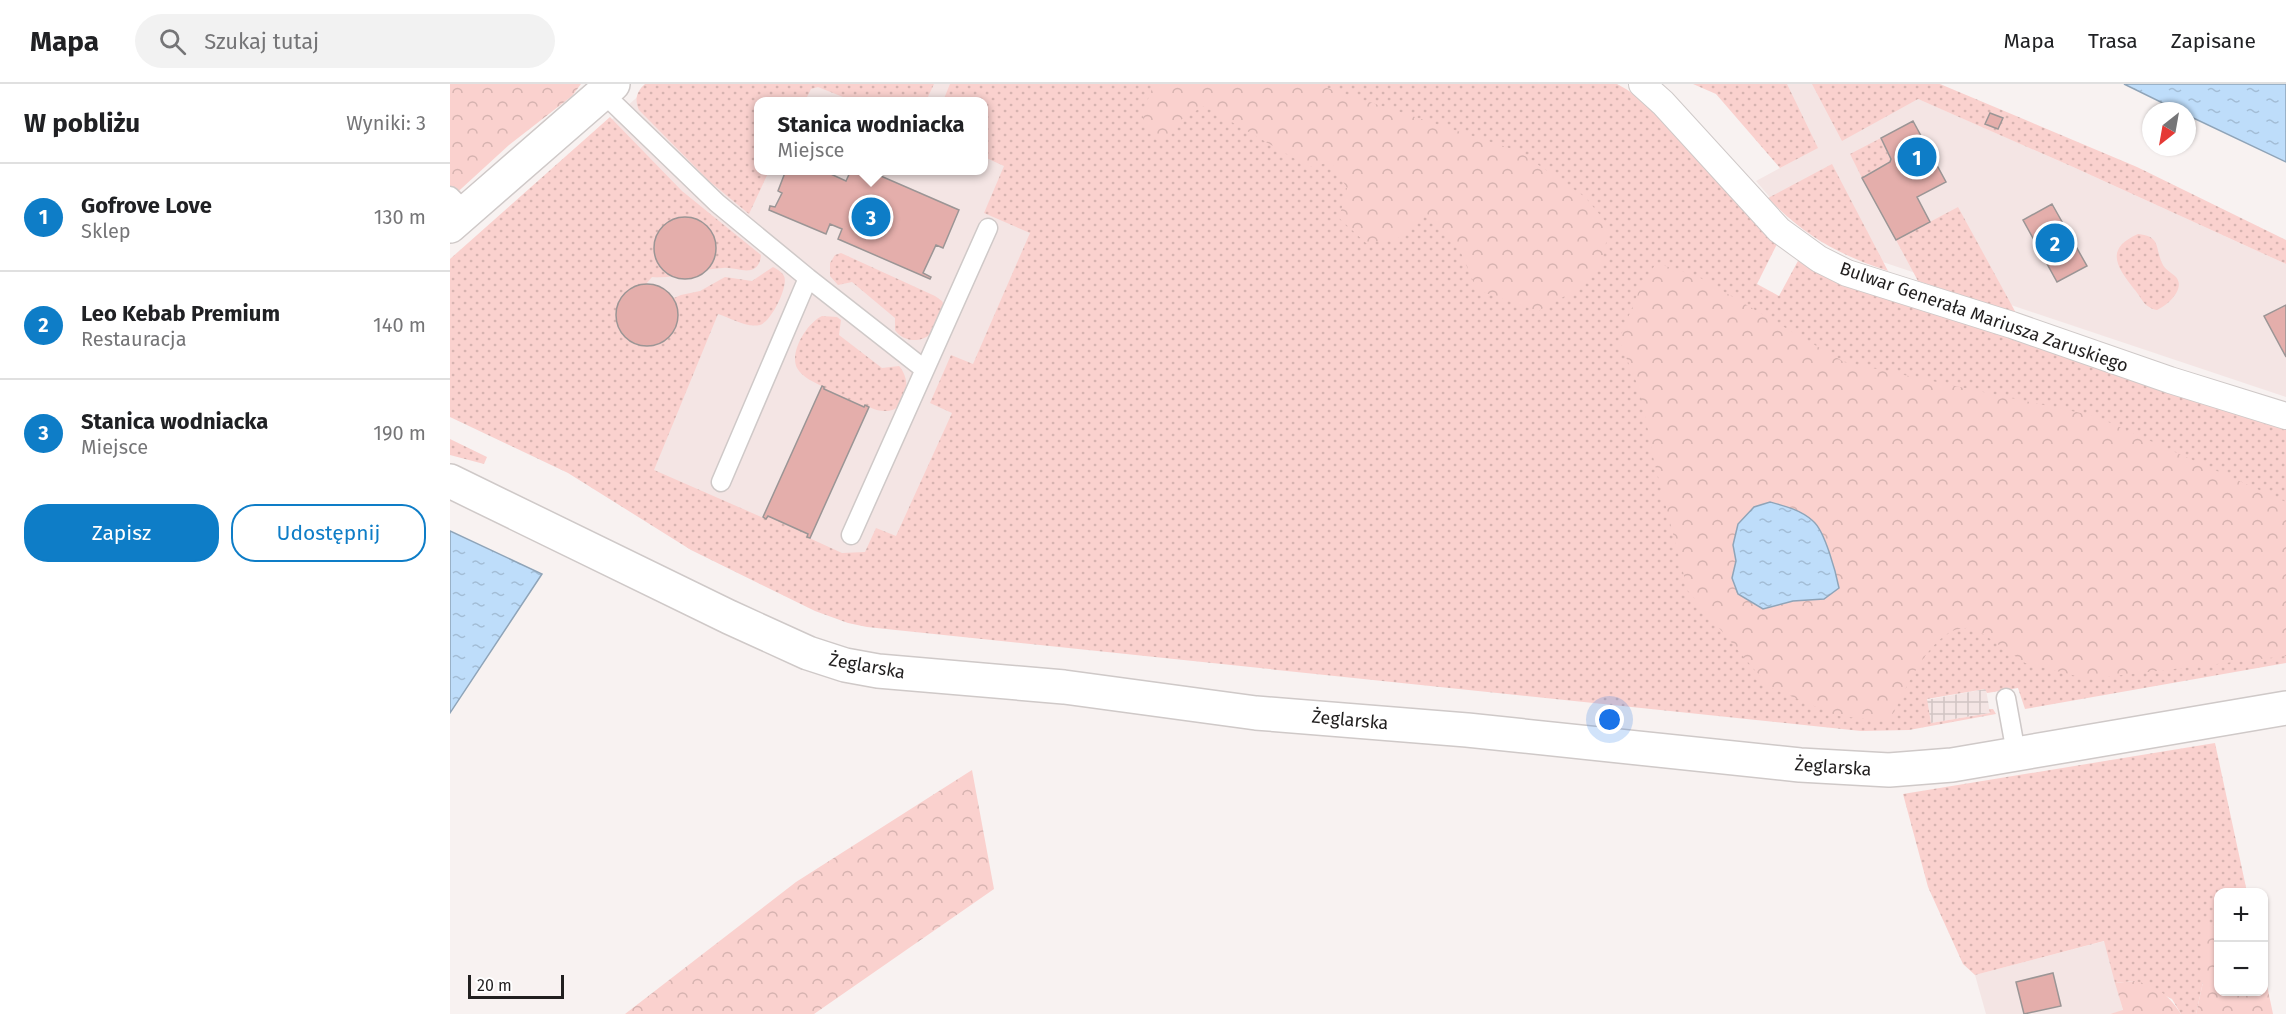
<!DOCTYPE html>
<html lang="pl">
<meta charset="utf-8">
<style>
:root{--surface:#fff;--page:#f2f2f2;--text:#202124;--muted:#757577;--line:#e0e0e0;--accent:#0e7dc7}
body{margin:0;font-family:"Fira Sans",sans-serif;background:var(--page);color:var(--text)}
.controls{position:absolute;right:18px;bottom:18px;display:grid;overflow:hidden;border-radius:12px;box-shadow:0 2px 4px #0004}
.controls button{width:54px;height:54px;display:grid;place-items:center;padding:0;border:0;border-bottom:2px solid var(--line);background:var(--surface);color:var(--text);font:30px sans-serif}
.compass{position:absolute;left:1692px;top:18px;width:54px;height:54px;border-radius:50%;background:var(--surface);box-shadow:0 2px 4px #0004;rotate:211deg}
.scale{position:absolute;left:18px;bottom:15px;width:96px;box-sizing:border-box;padding-left:6px;border:3px solid #211f1f;border-top:0;font-size:16px;line-height:21px;white-space:nowrap;color:#211f1f;-webkit-text-stroke:4px #fff;paint-order:stroke}
.you{position:absolute;left:1160px;top:636px;width:21px;height:21px;margin:-15px;border:4px solid #fff;border-radius:50%;background:#1a73e8;box-shadow:0 0 0 9px #1a73e833}
.badge{display:grid;place-items:center;width:39px;height:39px;border-radius:50%;background:var(--accent);color:#fff;font-size:20px;font-weight:700}
.pin{position:absolute;translate:-50% -50%;border:3px solid #fff;box-shadow:0 2px 6px #0006}
.popup{position:absolute;left:304px;top:13px;width:234px;height:78px;box-sizing:border-box;display:grid;place-content:center;border-radius:12px;background:var(--surface);filter:drop-shadow(0 2px 4px #0005);font-size:20px;white-space:nowrap;color:var(--muted)}
.popup b{font-size:22px;color:var(--text)}
.popup::after{content:'';position:absolute;left:50%;top:100%;margin-left:-12px;border:12px solid transparent;border-top-color:var(--surface)}
.list{margin:0;padding:0;list-style:none}
h2{display:flex;justify-content:space-between;align-items:center;height:78px;margin:0;padding:0 24px;font-size:26px}
h2 small{font-size:20px;font-weight:400;color:var(--muted)}
.list li{display:grid;grid-template-columns:39px 1fr auto;gap:18px;align-items:center;box-sizing:border-box;height:108px;padding:0 24px;border-top:2px solid var(--line)}
.list b{display:block;font-size:22px;white-space:nowrap}
.list p{margin:0;font-size:20px;white-space:nowrap;color:var(--muted)}
.list em{font-size:20px;font-style:normal;color:var(--muted)}
.actions{display:flex;gap:12px;padding:18px 24px}
.actions a{flex:1;padding:14px 0;border:2px solid var(--accent);border-radius:24px;text-align:center;font-size:21px;color:var(--accent)}
.actions .main{background:var(--accent);color:#fff}
.icon{flex:none;width:33px;height:33px;fill:none;stroke:currentColor;stroke-width:2;stroke-linecap:round;stroke-linejoin:round}
.map{position:relative;flex:none;width:1836px;height:930px;overflow:hidden}
header{display:flex;align-items:center;gap:36px;box-sizing:border-box;height:84px;padding:0 30px;background:var(--surface);border-bottom:2px solid var(--line)}
header strong{font-size:28px}
nav{display:flex;gap:33px;margin-inline-start:auto;font-size:21px}
.search{width:420px;height:54px;background:var(--page);display:flex;align-items:center;gap:15px;box-sizing:border-box;padding:0 21px;border-radius:33px;color:var(--muted);font-size:22px}
main{display:flex}
aside{flex:1;background:var(--surface)}
.map>svg:first-child{display:block}
.built{fill:#f4e5e4;fill-rule:evenodd}
.industrial{fill:url(#industrial-grid)}
.green{fill:url(#green-dots)}
.forest{fill:url(#forest-crowns)}
.water{fill:url(#water-ripples);stroke:#8fa4b8;stroke-width:1.5}
.building{fill:#e4aeab;stroke:#9b9595;stroke-width:1.5}
.lines{fill:none;stroke-linecap:round;stroke-linejoin:round}
.service-casing{stroke:#cfc9c8;stroke-width:21}
.pedestrian-casing{stroke:#cfc9c8;stroke-width:28}
.minor-casing{stroke:#cfc9c8;stroke-width:36}
.service{stroke:#fff;stroke-width:18}
.pedestrian{stroke:#fff;stroke-width:26}
.minor{stroke:#fff;stroke-width:33}
.labels{text-anchor:middle;stroke-width:4.5;stroke-linejoin:round;paint-order:stroke}
.street-label{font-size:18px;fill:#211f1f;stroke:#fff}
</style>
<header>
<strong>Mapa</strong>
<div class="search"><svg class="icon" aria-label="search" viewBox="0 0 24 24"><circle cx="10" cy="10" r="6"/><path d="M15 15l6 6"/></svg>Szukaj tutaj</div>
<nav><a>Mapa</a><a>Trasa</a><a>Zapisane</a></nav>
</header>
<main>
<aside>
<h2>W pobliżu<small>Wyniki: 3</small></h2>
<ul class="list">
<li><span class="badge">1</span><div><b>Gofrove Love</b><p>Sklep</p></div><em>130 m</em></li>
<li><span class="badge">2</span><div><b>Leo Kebab Premium</b><p>Restauracja</p></div><em>140 m</em></li>
<li><span class="badge">3</span><div><b>Stanica wodniacka</b><p>Miejsce</p></div><em>190 m</em></li>
</ul>
<div class="actions"><a class="main">Zapisz</a><a>Udostępnij</a></div>
</aside>
<div class="map">
<svg width="1836" height="930" viewBox="0 0 1836 930">
<defs>
<pattern id="industrial-grid" width="8" height="8" patternUnits="userSpaceOnUse" patternTransform="scale(1.5)"><rect width="8" height="8" fill="#f4e5e4"/><path d="M0 4h8M4 0v8" fill="none" stroke="#d1c4c3"/></pattern>
<pattern id="green-dots" width="8" height="8" patternUnits="userSpaceOnUse" patternTransform="scale(1.5)"><rect width="8" height="8" fill="#fad1ce"/><path d="M2 2h.1M6 6h.1" fill="none" stroke="#d6b3b0" stroke-width="1.8" stroke-linecap="round"/></pattern>
<pattern id="forest-crowns" width="20" height="18" patternUnits="userSpaceOnUse" patternTransform="scale(1.5)"><rect width="20" height="18" fill="#fad1ce"/><path d="M2 6a3 3 0 1 1 6 0M12 15a3 3 0 1 1 6 0" fill="none" stroke="#d6b3b0"/></pattern>
<pattern id="water-ripples" width="26" height="14" patternUnits="userSpaceOnUse" patternTransform="scale(1.5)"><rect width="26" height="14" fill="#beddfa"/><path d="M2 4q2-2 4 0t4 0M15 11q2-2 4 0t4 0" fill="none" stroke="#a3bdd6"/></pattern>
</defs>
<rect width="100%" height="100%" fill="#f8f2f1"/>
<!-- built -->
<path class="built" d="M202,0H670L449,489L416,504L0,324V179ZM308,18H534V86H308Z
M1335,0H1434L1623,83L1836,180V313L1370,157L1323,117L1306,97L1367,64Z
M1655,857L1673,927L1660,930H1536L1525,891Z"/>
<!-- industrial -->
<path class="industrial" d="M1536,605L1540,629L1481,639L1476,616Z"/>
<!-- green -->
<path class="green" d="M195,0H484L476,17H403L368,3L361,5L355,17L308,18V86L319,87L299,130L259,97L189,26C184,15 187,7 195,0Z
M500,0H1167C1193,13 1210,33 1230,54C1263,88 1293,126 1327,160L1307,200L1329,212L1349,175L1391,198L1836,345V579L1575,625L1568,604L1537,609L1535,605L1477,615L1481,639L1540,629L1539,625H1543L1546,630L1459,646L1411,647L417,543L398,539L365,527L241,466L118,389L0,333V175L160,33L232,107L311,171C311,177 308,184 301,186C293,188 282,183 273,184C249,185 226,195 202,193L196,200L224,214L231,211L250,207L275,193L302,197L323,183C327,185 332,188 334,192C339,202 321,238 310,241C296,244 281,234 268,230L204,386L316,435L318,432L358,450L357,453L392,469L415,468L426,444L446,452L502,329L480,319L501,271L523,280L580,149L534,129L554,82L534,73V18L493,17Z
M1243,0H1337L1368,64L1330,84L1266,10Z
M1362,0H1490L1687,83L1836,156V180L1623,83L1468,15L1392,57Z
M1431,54L1441,75L1440,78L1412,94L1400,70Z
M1382,80L1438,187C1389,171 1354,152 1318,114Z
M1508,123L1566,229L1468,197L1446,156Z
M1688,150C1711,152 1705,164 1712,179C1715,186 1721,188 1726,193C1736,205 1717,222 1707,226C1693,223 1693,215 1684,205C1667,183 1654,165 1688,150Z
M391,169L485,212L492,217L495,223C491,231 487,244 480,250C470,260 452,257 445,246V234L402,198L388,201L380,192V179L385,171Z
M372,232L387,233L391,236L389,251L432,284L449,282C462,296 459,328 434,327C428,327 421,324 415,321L414,323L374,305V303C365,299 352,293 347,284C339,268 357,239 372,232Z
M0,355L37,373L34,380L0,371Z
M1765,659L1797,808H1768V845L1753,837V898L1746,930H1731L1722,915L1684,897L1665,899L1654,857L1525,891L1513,880L1478,803L1453,710Z"/>
<!-- forest -->
<path class="forest" d="M0,0H131L122,12L59,61L0,115Z
M704,0H865L1068,67L1135,113L1160,143L1150,183L1124,207L1088,227L1027,206L1008,162L975,128L947,155L916,159L889,134L897,104L881,78L859,83L754,22L727,38L716,55L698,49L692,30Z
M1206,179L1247,192L1394,278L1645,332L1836,418V572L1638,595L1575,579L1523,543C1516,544 1506,545 1500,548C1470,567 1455,608 1439,637L1388,632L1319,603L1238,507L1204,377L1190,307L1169,256L1188,209Z
M522,686L544,805L364,930H175L346,798Z
M1753,836L1768,845V908H1814V887L1823,930H1746L1753,898Z
M1684,897C1706,901 1719,911 1731,930H1660L1673,926L1665,899Z"/>
<!-- water -->
<path class="water" d="M1674,0H1836V78L1737,31V27H1729Z
M1320,418C1335,422 1351,426 1363,437C1375,447 1386,489 1389,504L1374,515L1343,517L1313,525L1288,510L1282,494L1286,477L1283,461L1288,440L1304,423Z
M0,447L92,490L0,629Z"/>
<!-- building -->
<path class="building" d="M1540,29L1553,34L1548,45L1535,40Z
M1463,37L1496,98L1467,113L1480,138L1446,156L1412,94L1440,78L1441,75L1431,54Z
M336,86H372L396,97L401,86H417L509,126L493,164L486,161L473,189L481,193L480,195L388,155L392,145L380,140L376,150L319,126L320,122L325,123L332,109L328,107Z
M1602,120L1637,182L1607,198L1573,136Z
M204 164a31 31 0 1 1 62 0a31 31 0 1 1-62 0Z
M166 231a31 31 0 1 1 62 0a31 31 0 1 1-62 0Z
M1836,221V273L1814,232Z
M372,302L374,303V305L414,323L415,321L419,323L360,454L357,453L358,450L318,432L316,435L313,433Z
M1603,889L1611,922L1574,930L1566,898Z"/>
<g class="lines">
<defs>
<path id="service" d="M153,9L267,119L358,194L474,285
M0,112L16,128
M271,398L358,194
M401,451L538,144
M1556,614L1566,669"/>
<path id="pedestrian" d="M1192,0L1213,19L1329,146L1369,175L1397,189L1562,241L1720,296L1836,332"/>
<path id="minor" d="M0,142L163,0
M0,397L279,533L358,569L395,581L428,587L614,603L806,629L1017,646L1350,681L1439,686L1502,681L1836,624"/>
</defs>
<!-- service casing -->
<use href="#service" class="service-casing"/>
<!-- pedestrian casing -->
<use href="#pedestrian" class="pedestrian-casing"/>
<!-- minor casing -->
<use href="#minor" class="minor-casing"/>
<!-- service -->
<use href="#service" class="service"/>
<!-- pedestrian -->
<use href="#pedestrian" class="pedestrian"/>
<!-- minor -->
<use href="#minor" class="minor"/>
</g>
<g class="labels">
<!-- street labels -->
<g class="street-label">
<text transform="translate(1534 233) rotate(19)" y="6">Bulwar Generała Mariusza Zaruskiego</text>
<text transform="translate(417 582) rotate(10)" y="6">Żeglarska</text>
<text transform="translate(900 636) rotate(5)" y="6">Żeglarska</text>
<text transform="translate(1383 683) rotate(4)" y="6">Żeglarska</text>
</g>
</g>
</svg>
<div class="controls">
<button>+</button>
<button>−</button>
</div>
<svg class="compass" viewBox="-18 -18 36 36"><path d="M0-13l5 13h-10z" fill="#e53935"/><path d="M0 13l5-13h-10z" fill="#757577"/></svg>
<div class="scale">20 m</div>
<div class="you"></div>
<div class="pin badge" style="left:1467px;top:73px">1</div>
<div class="pin badge" style="left:1605px;top:159px">2</div>
<div class="pin badge" style="left:421px;top:133px">3</div>
<div class="popup"><b>Stanica wodniacka</b>Miejsce</div>
</div>
</main>
